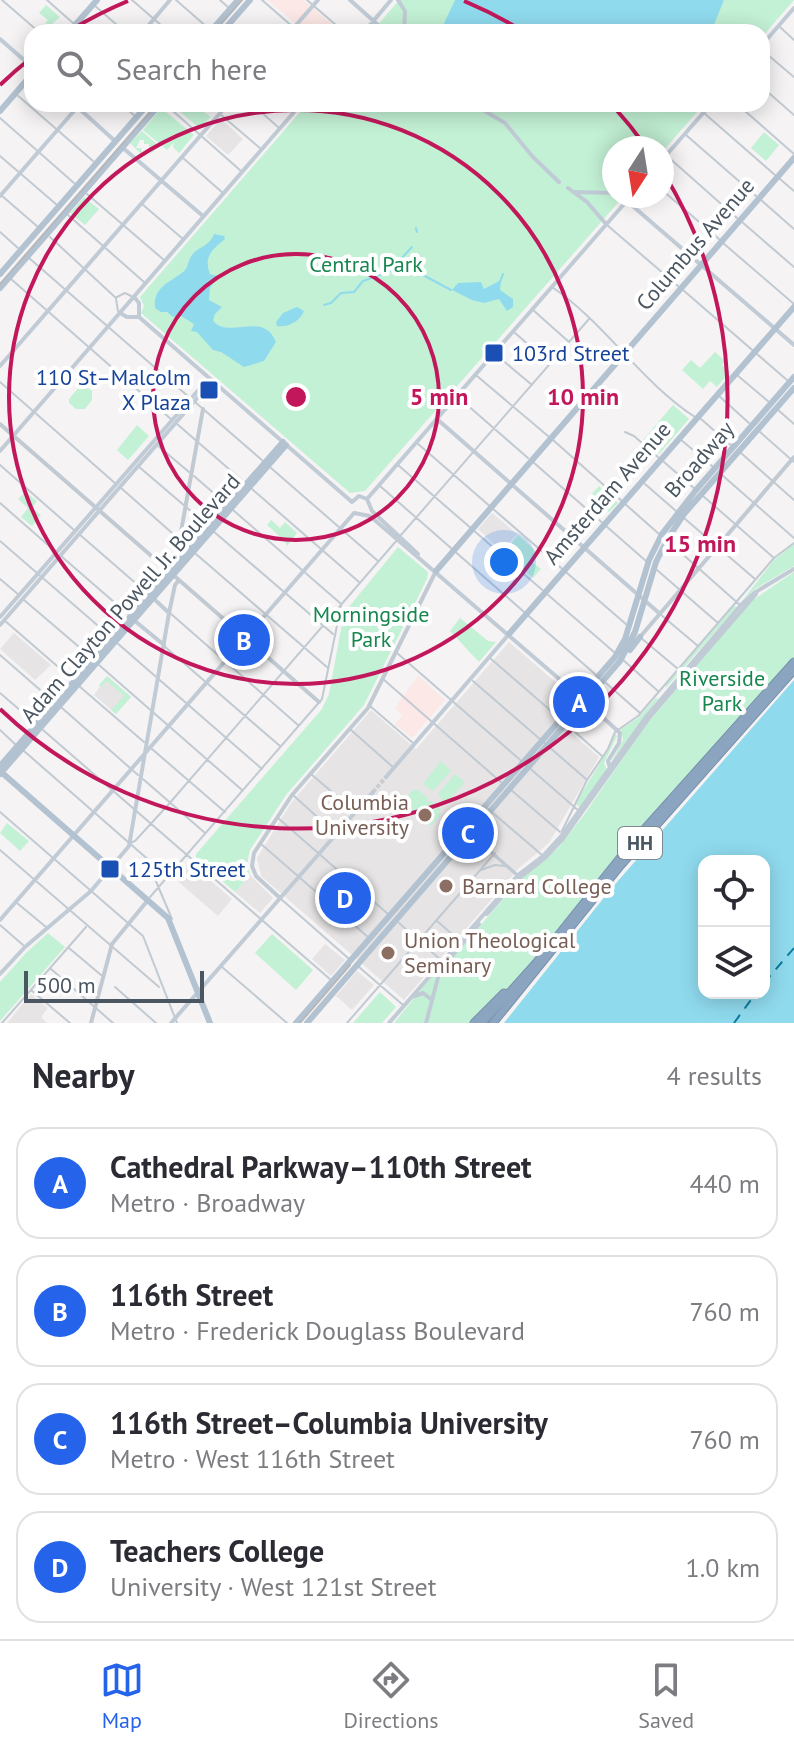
<!DOCTYPE html>
<meta charset="utf-8">
<style>
:root{--surface:#fff;--page:#f2f2f3;--text:#2b2b33;--muted:#7c7c81;--line:#e1e1e2;--accent:#2563eb}
body{margin:0;font-family:"PT Sans",sans-serif;background:var(--page);color:var(--text)}
.controls{position:absolute;right:24px;bottom:24px;display:grid;overflow:hidden;border-radius:16px;box-shadow:0 4px 20px #0003}
.controls button{width:72px;height:72px;display:grid;place-items:center;padding:0;border:0;border-bottom:2px solid var(--line);background:var(--surface);color:var(--text);font:40px sans-serif}
.compass{position:absolute;left:602px;top:136px;width:72px;height:72px;border-radius:50%;background:var(--surface);box-shadow:0 4px 20px #0003;rotate:192deg}
.scale{position:absolute;left:24px;bottom:20px;width:180px;box-sizing:border-box;padding-left:8px;border:4px solid #4a5661;border-top:0;font-size:22px;line-height:28px;white-space:nowrap;color:#4a5661;-webkit-text-stroke:6px #fff;paint-order:stroke}
.you{position:absolute;left:504px;top:562px;width:28px;height:28px;margin:-20px;border:6px solid #fff;border-radius:50%;background:#1a73e8;box-shadow:0 0 0 12px #1a73e833}
.badge{display:grid;place-items:center;width:52px;height:52px;border-radius:50%;background:var(--accent);color:#fff;font-size:26px;font-weight:700}
.pin{position:absolute;translate:-50% -50%;border:4px solid #fff;box-shadow:0 2px 8px #0006}
.list{margin:0;padding:0;list-style:none}
h2{display:flex;justify-content:space-between;align-items:center;height:104px;margin:0;padding:0 32px;font-size:34px}
h2 small{font-size:26px;font-weight:400;color:var(--muted)}
.list li{display:grid;grid-template-columns:52px 1fr auto;gap:24px;align-items:center;box-sizing:border-box;height:112px;margin:0 16px 16px;padding:0 16px;border:2px solid var(--line);border-radius:24px}
.list b{display:block;font-size:30px;white-space:nowrap}
.list p{margin:0;font-size:26px;white-space:nowrap;color:var(--muted)}
.list em{font-size:26px;font-style:normal;color:var(--muted)}
.icon{flex:none;width:44px;height:44px;fill:none;stroke:currentColor;stroke-width:2;stroke-linecap:round;stroke-linejoin:round}
.map{position:relative;flex:none;width:794px;height:1023px;overflow:hidden}
.search{position:absolute;background:var(--surface);box-shadow:0 4px 20px #0003;left:24px;right:24px;top:24px;height:88px;display:flex;align-items:center;gap:20px;box-sizing:border-box;padding:0 28px;border-radius:24px;color:var(--muted);font-size:30px}
.sheet{height:616px;background:var(--surface)}
nav{display:flex;justify-content:space-around;align-items:center;box-sizing:border-box;height:112px;border-top:2px solid var(--line);background:var(--surface);font-size:22px;color:var(--muted)}
nav a{display:grid;justify-items:center;gap:4px}
nav .on{color:var(--accent)}
.map>svg:first-child{display:block}
.education{fill:#e6e4e5}
.medical{fill:#fce8e6}
.green{fill:#c3f1d5}
.water{fill:#90daee;fill-rule:evenodd}
.lines{fill:none;stroke-linecap:round;stroke-linejoin:round}
.stream{stroke:#90daee;stroke-width:2}
.ferry{stroke:#0c7c9b;stroke-width:2;stroke-dasharray:10 8;stroke-linecap:butt}
.secondary-tunnel{stroke:#caccce;stroke-width:4;stroke-dasharray:4 2;stroke-linecap:butt}
.motorway-casing{stroke:#7690ad;stroke-width:9}
.minor{stroke:#c1cad2;stroke-width:2}
.tertiary{stroke:#c1cad2;stroke-width:4}
.secondary{stroke:#c1cbd6;stroke-width:4}
.primary{stroke:#b3c2d1;stroke-width:6}
.motorway{stroke:#8ba5c1;stroke-width:7}
.rail{stroke:#b5b8bd;stroke-width:2}
.ring{fill:none;stroke:#c2185b;stroke-width:4}
.transit-dot{fill:#1a4fb4;stroke:#fff;stroke-width:3}
.education-dot{fill:#8d6e63;stroke:#fff;stroke-width:3}
.labels{text-anchor:middle;stroke-width:8;stroke-linejoin:round;paint-order:stroke}
.shield{fill:#fff;stroke:#808990;stroke-width:2}
.shield-label{font-size:20px;font-weight:bold;fill:#4a5661}
.street-label{font-size:22px;fill:#4a5661;stroke:#fff}
.park-label{font-size:22px;fill:#17864f;stroke:#fff}
.transit-label{font-size:22px;fill:#164399;stroke:#fff;text-anchor:start}
.education-label{font-size:22px;fill:#785e54;stroke:#fff;text-anchor:start}
.centre{fill:#c2185b;stroke:#fff;stroke-width:4}
.ring-label{font-size:24px;text-anchor:middle;font-weight:bold;fill:#c2185b;stroke:#fff;stroke-width:8;stroke-linejoin:round;paint-order:stroke}
</style>
<div class="map">
<svg width="794" height="1023" viewBox="0 0 794 1023">
<rect width="100%" height="100%" fill="#f5f3f3"/>
<!-- education -->
<path class="education" d="M221,119L243,139L228,155L206,136Z
M492,513L517,534L502,551L478,529Z
M14,633L51,665L35,680L0,649Z
M509,642L574,698L556,720L599,757L549,843L519,868L404,1000L261,876L257,858L291,803L371,710L416,749Z
M107,676L131,697L116,714L94,695Z
M189,862L232,899L218,916L174,878Z
M250,875L273,898L260,913L235,892Z
M325,944L345,960L331,976L312,959Z
M357,971L374,985L352,1010L336,996Z
M31,994L48,1008L41,1017L47,1023H7Z"/>
<!-- medical -->
<path class="medical" d="M268,0H304L341,32H297L300,27Z
M418,676L445,700L412,738L395,724L403,715L395,708Z"/>
<!-- green -->
<path class="green" d="M399,0H794L762,37V32H372Z
M46,5L60,17L43,32L40,29L48,20L39,13Z
M171,104H179L180,108L183,105L185,110L193,104L211,117L199,128Z
M307,104H704L662,152V148H614V196H624L365,491L350,493L141,313L144,306L140,297Z
M161,108L194,135L179,153L173,147L174,142L167,150L143,130Z
M142,131L159,146L152,153L149,151V144H144V140H140L136,148H141L142,153L146,151L143,156L130,143Z
M764,132L779,145L766,161L751,148Z
M84,197L99,209L85,225L70,213Z
M715,352L725,361L722,365L730,372L717,387L710,381L703,389L682,370L691,360L700,368Z
M80,386H85L92,391V400L85,409H76L69,403V399Z
M673,405L689,419L659,454L643,440Z
M137,425L149,436L128,460L117,450Z
M599,486L618,503L609,512L605,509L600,516L596,512L602,505L591,495Z
M25,492L37,501L32,508L41,515L32,526L21,517L28,508L18,499Z
M271,520L280,528L285,522L297,533L287,546L285,541L267,525Z
M518,535L537,552L530,560L541,569L533,578L504,552Z
M794,544V566L755,589L742,601L774,560Z
M398,547L428,572L427,579L364,705L286,795L250,850L247,864L250,875L235,892L196,858V854L322,709L329,694L344,613Z
M794,572V662L546,952L474,1023H394L441,965L448,962L520,880L558,848L584,815L645,726L753,600Z
M734,606L737,607L666,688V685Z
M460,618L488,641L496,642L479,662L450,631Z
M107,676L131,697L116,714L111,710L124,696L107,681L101,687L99,685Z
M656,698L658,699L611,762L623,740L621,729L638,718Z
M615,733L617,736L604,763L607,770L580,808L576,804C588,780 605,759 615,733Z
M441,761L451,771L433,791L423,784Z
M455,774L465,782L445,804L438,794Z
M413,790H418L428,798L427,802L431,801L441,809L438,812L441,814L431,826L403,802Z
M7,823L29,841L20,851L0,833Z
M48,933L65,947L0,1021V982L26,953Z
M272,934L313,970L296,990L255,953Z
M380,992L396,1007L382,1023H353Z"/>
<!-- water -->
<path class="water" d="M455,0H724L711,32H440Z
M214,234L224,236L225,239C213,249 203,256 210,274L217,276L210,288L209,300L222,307L215,314L213,321C230,340 263,310 276,342L264,361L244,367L221,352L213,350L197,332L191,331L194,324L181,316L173,317L167,312H161L155,308C153,288 167,284 183,272C189,268 187,261 192,255C199,246 209,247 214,234Z
M501,280L500,290L513,299V307L507,311L499,299L484,303L472,300L452,290L458,283L481,282L484,289Z
M297,307L304,311C300,321 288,328 277,326L276,322L283,313Z
M794,680V1023H504L610,890ZM704,861H764V993H704Z"/>
<g class="lines">
<!-- stream -->
<path class="stream" d="M416,228L417,232
M397,266V263L412,247
M500,282L503,274
M324,305L331,303L341,293L354,292L363,281L397,269L409,275H423L451,290"/>
<!-- ferry -->
<path class="ferry" d="M764,983L794,948
M734,1023L756,993"/>
<!-- secondary-tunnel -->
<path class="secondary-tunnel" d="M373,792L386,777"/>
<defs>
<path id="motorway" d="M474,1023L504,993
M482,1023L536,963L632,843L794,662
M493,1023L621,865L794,670"/>
</defs>
<!-- motorway casing -->
<use href="#motorway" class="motorway-casing"/>
<!-- minor -->
<path class="minor" d="M2,0L39,32
M47,0L73,23
M132,0L169,32
M176,0L208,28
M220,0L229,8
M262,0L293,27
M307,0L344,32
M94,5L125,32
M780,27L794,40
M762,50L794,77
M762,87L794,115
M16,94L93,161
M121,104L135,116
M165,104L241,171
M252,104L278,127
M737,104L794,154
M704,113L775,175
M220,114L261,149
M0,118L74,183
M686,135L756,196
M0,156L57,205
M667,156L737,218
M183,158L223,193
M780,179L794,191
M662,190L719,239
M87,194L164,260
M1,195L38,227
M761,200L794,229
M142,204L183,239
M68,215L144,282
M742,222L794,267
M607,225L678,286
M0,232L18,248
M50,237L116,298
M723,243L794,304
M29,258L190,398
M11,279L172,420
M552,287C605,323 641,382 695,417
M683,290L787,380
M117,297L125,293L133,297
M116,299L118,311
M533,310L569,342
M515,333L550,363
M495,354L532,385
M737,375L769,402
M477,376L548,436
M0,382L116,484
M718,395L749,423
M458,397L528,458
M195,402L263,461
M777,409L794,424
M701,419L733,447
M177,424L244,482
M625,432L634,436L659,458
M760,432L794,462
M680,439L712,466
M553,440L659,534
M417,443L627,625
M157,445L189,472
M741,453L794,500
M533,462L646,561
M664,462L695,489
M0,465L74,530
M398,465L614,652
M138,466L206,524
M271,468L378,561
M722,475L794,538
M194,476L225,503
M645,484L676,511
M380,486L595,674
M121,488L188,547
M252,489L359,582
M703,496L774,558
M0,503L56,552
M233,510L340,603
M684,518L755,579
M213,531L333,634
M79,534L147,593
M401,535L589,319
M0,541L111,637
M670,543L740,605
M196,554L328,668
M61,556L129,615
M657,570L718,623
M0,579L19,595
M24,600L92,658
M170,613L298,725
M660,614L698,646
M4,620L72,679
M641,638L678,669
M116,642L262,769
M164,646L280,746
M397,653L579,811
M0,655L54,702
M490,658L558,717
M622,659L659,692
M99,665L242,790
M383,679L502,783
M473,681L586,779
M606,683L640,713
M79,686L144,742
M0,693L35,723
M370,706L413,743
M62,708L138,775
M566,724L602,756
M0,730L16,745
M43,730L331,980
M351,730L394,768
M152,749L225,812
M24,751L167,876
M311,774L354,811
M143,779L205,833
M510,789L560,832
M293,795L336,834
M486,807L542,855
M0,812L143,936L177,1023
M278,818L388,914
M562,831L587,780L608,749L615,732L638,716L774,558L794,543
M472,834L517,874
M472,836L515,874
M130,843L135,841L168,805L397,540
M261,844L368,937
M0,850L159,987
M146,858L172,919
M481,870L495,865L505,866
M150,897L322,699L341,606
M281,899L348,958
M17,903L46,927
M437,921L460,941
M399,923L442,961
M0,925L23,945
M69,948L101,975
M222,967L287,1023
M359,967L403,1005
M51,969L113,1023
M115,987L156,1023
M31,990L70,1023
M2,1023L86,927
M347,1023L495,853"/>
<!-- tertiary -->
<path class="tertiary" d="M0,424L319,702
M179,560L177,554L203,409
M169,613L175,585L179,580
M640,637L794,457
M280,898L256,876L252,866L254,853L292,795L368,708L436,571
M91,1023L112,944L148,900"/>
<!-- secondary -->
<path class="secondary" d="M350,0L386,32
M398,0L405,11L404,32
M143,32L170,0
M290,32L318,0
M364,32L391,0
M0,39L32,67
M762,45L794,8
M74,104L115,141
M473,104L505,123L532,156L559,182
M123,148L203,216
M662,160L711,104
M568,188L587,202L606,224
M575,192L614,193
M0,196L80,104
M621,196L794,345
M135,298L139,303V317
M120,313L127,317H139
M139,317L352,502
M0,366L228,104
M437,419L659,613
M0,451L301,104
M367,499L631,196
M367,499L372,511L418,554
M352,502L359,496L367,499
M354,513L370,516L579,696
M0,617L209,378
M135,621L164,645
M0,625L212,381
M586,702L620,733L619,743L608,761L610,768
M386,777L509,634
M487,914L517,880L545,858L562,840L649,718L756,594
M0,920L354,513
M0,974L25,947L91,891L129,846L169,613L153,598
M412,997L423,993L432,1000
M171,1023L373,792
M389,1023L518,875L543,856L562,835L646,717L741,605L754,593L794,569
M426,1023L440,970L479,924"/>
<!-- primary -->
<path class="primary" d="M69,32L97,0
M210,32L238,0
M222,32L250,0
M0,111L32,74
M0,274L148,104
M0,288L160,104
M436,571L794,158
M509,634L794,307
M630,650L640,637
M0,766L283,442
M0,771L168,918L210,1023
M0,774L286,445
M296,1023L615,657L625,639L649,560L662,534L696,490L794,377
M307,1023L620,661L635,632L656,562L668,538L684,514L794,388"/>
<!-- motorway -->
<use href="#motorway" class="motorway"/>
<!-- rail -->
<path class="rail" d="M214,32L242,0
M0,284L157,104
M300,1023L350,965"/>
</g>
<!-- distance rings -->
<g class="ring">
<circle cx="296" cy="397" r="143"/>
<circle cx="296" cy="397" r="287"/>
<path d="M0 85A430 430 0 0 1 31 58M71 30A430 430 0 0 1 128 1M464 1A430 430 0 0 1 521 30M613 106A430 430 0 0 1 646 147M663 172A430 430 0 0 1 0 709"/>
</g>
<!-- markers -->
<g class="transit-dot">
<rect x="484" y="343" width="20" height="20" rx="4"/>
<rect x="199" y="380" width="20" height="20" rx="4"/>
<rect x="100" y="859" width="20" height="20" rx="4"/>
</g>
<g class="education-dot">
<circle cx="425" cy="815" r="8"/>
<circle cx="446" cy="886" r="8"/>
<circle cx="388" cy="953" r="8"/>
</g>
<g class="labels">
<!-- shield labels -->
<rect class="shield" x="618" y="827" width="44" height="32" rx="6"/>
<g class="shield-label">
<text x="640" y="850">HH</text>
</g>
<!-- street labels -->
<g class="street-label">
<text transform="translate(695 244) rotate(-49)" y="8">Columbus Avenue</text>
<text transform="translate(699 459) rotate(-49)" y="8">Broadway</text>
<text transform="translate(607 493) rotate(-49)" y="8">Amsterdam Avenue</text>
<text transform="translate(130 598) rotate(-49)" y="8">Adam Clayton Powell Jr. Boulevard</text>
</g>
<!-- park labels -->
<g class="park-label">
<text x="366" y="272">Central Park</text>
<text x="371" y="622">Morningside<tspan x="371" dy="25">Park</tspan></text>
<text x="722" y="686">Riverside<tspan x="722" dy="25">Park</tspan></text>
</g>
<!-- transit labels -->
<g class="transit-label">
<text x="512" y="361">103rd Street</text>
<text x="191" y="385" text-anchor="end">110 St–Malcolm<tspan x="191" dy="25">X Plaza</tspan></text>
<text x="128" y="877">125th Street</text>
</g>
<!-- education labels -->
<g class="education-label">
<text x="409" y="810" text-anchor="end">Columbia<tspan x="409" dy="25">University</tspan></text>
<text x="462" y="894">Barnard College</text>
<text x="404" y="948">Union Theological<tspan x="404" dy="25">Seminary</tspan></text>
</g>
</g>
<circle cx="296" cy="397" r="12" class="centre"/>
<g class="ring-label">
<text x="439" y="405">5 min</text>
<text x="583" y="405">10 min</text>
<text x="700" y="552">15 min</text>
</g>
</svg>
<div class="controls">
<button><svg class="icon" aria-label="locate" viewBox="0 0 24 24"><circle cx="12" cy="12" r="6"/><path d="M12 2v4M12 18v4M2 12h4M18 12h4"/></svg></button>
<button><svg class="icon" aria-label="layers" viewBox="0 0 24 24"><path d="M12 4l9 5-9 5-9-5zM3 14l9 5 9-5"/></svg></button>
</div>
<svg class="compass" viewBox="-18 -18 36 36"><path d="M0-13l5 13h-10z" fill="#e53935"/><path d="M0 13l5-13h-10z" fill="#7c7c81"/></svg>
<div class="scale">500 m</div>
<div class="you"></div>
<div class="pin badge" style="left:579px;top:702px">A</div>
<div class="pin badge" style="left:244px;top:640px">B</div>
<div class="pin badge" style="left:468px;top:833px">C</div>
<div class="pin badge" style="left:345px;top:898px">D</div>
<div class="search"><svg class="icon" aria-label="search" viewBox="0 0 24 24"><circle cx="10" cy="10" r="6"/><path d="M15 15l6 6"/></svg>Search here</div>
</div>
<section class="sheet">
<h2>Nearby<small>4 results</small></h2>
<ul class="list">
<li><span class="badge">A</span><div><b>Cathedral Parkway–110th Street</b><p>Metro · Broadway</p></div><em>440 m</em></li>
<li><span class="badge">B</span><div><b>116th Street</b><p>Metro · Frederick Douglass Boulevard</p></div><em>760 m</em></li>
<li><span class="badge">C</span><div><b>116th Street–Columbia University</b><p>Metro · West 116th Street</p></div><em>760 m</em></li>
<li><span class="badge">D</span><div><b>Teachers College</b><p>University · West 121st Street</p></div><em>1.0 km</em></li>
</ul>
</section>
<nav>
<a class="on"><svg class="icon" aria-label="map" viewBox="0 0 24 24"><path d="M3 6l6-2 6 2 6-2v14l-6 2-6-2-6 2zM9 4v14M15 6v14"/></svg>Map</a>
<a><svg class="icon" aria-label="directions" viewBox="0 0 24 24"><path d="M12 3l9 9-9 9-9-9zM9 14v-3h6M13 9l2 2-2 2"/></svg>Directions</a>
<a><svg class="icon" aria-label="saved" viewBox="0 0 24 24"><path d="M7 4h10v16l-5-4-5 4z"/></svg>Saved</a>
</nav>
